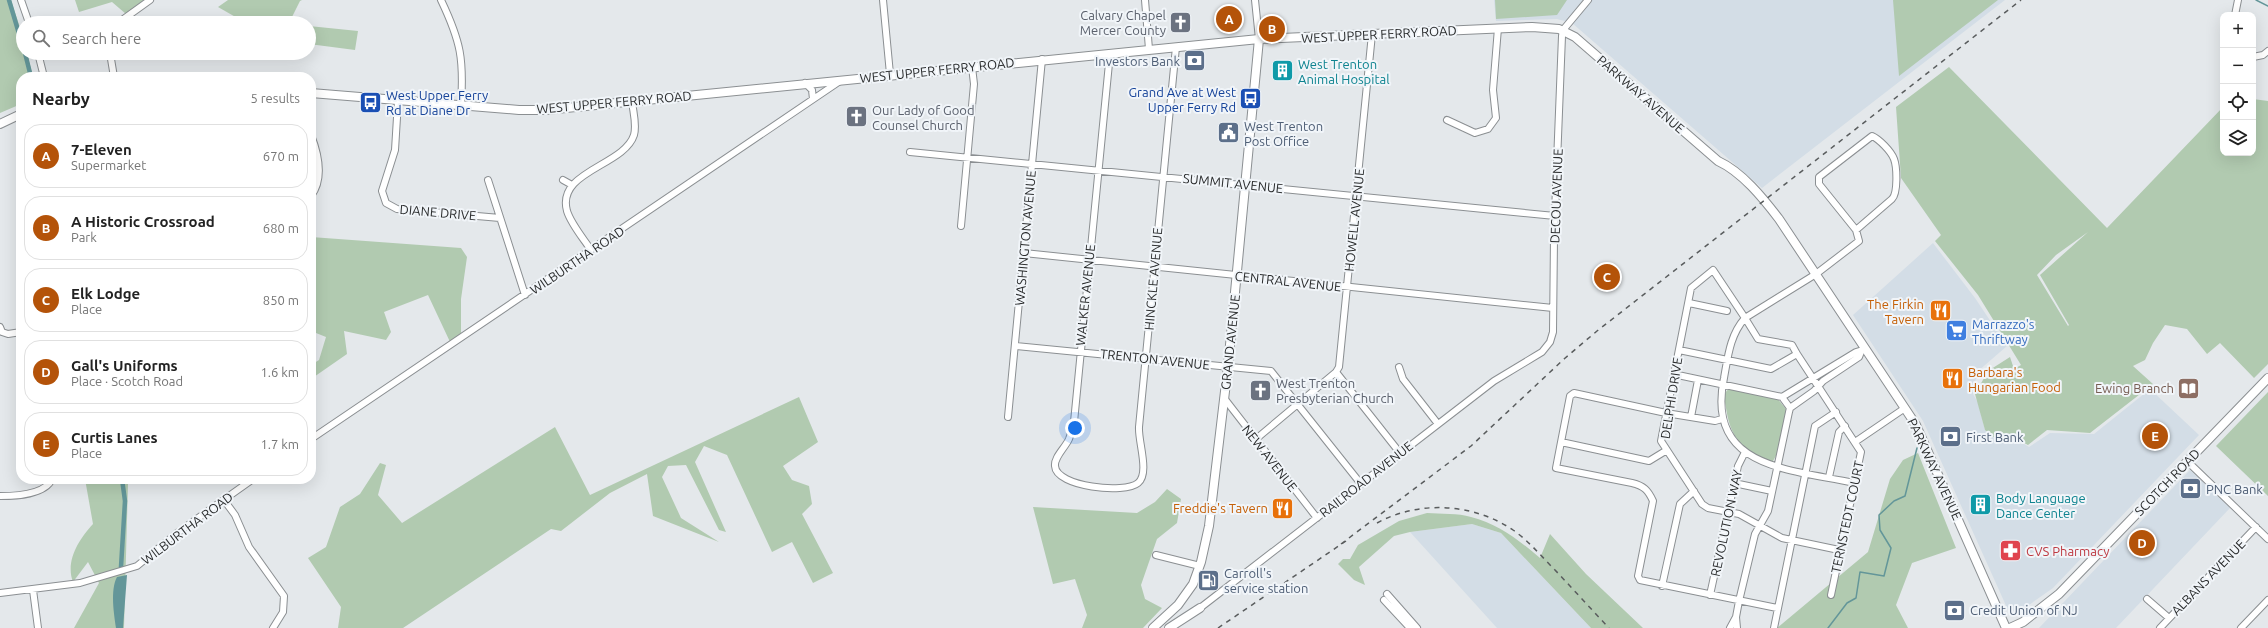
<!DOCTYPE html>
<meta charset="utf-8">
<style>
:root{--surface:#fff;--page:#f2f2f2;--text:#222;--muted:#767676;--line:#e0e0e0;--accent:#b45309}
body{margin:0;font-family:Ubuntu,sans-serif;background:var(--page);color:var(--text)}
.controls{position:absolute;right:12px;top:12px;display:grid;overflow:hidden;border-radius:8px;box-shadow:0 4px 16px #0002}
.controls button{width:36px;height:36px;display:grid;place-items:center;padding:0;border:0;border-bottom:1px solid var(--line);background:var(--surface);color:var(--text);font:20px sans-serif}
.you{position:absolute;left:1075px;top:428px;width:14px;height:14px;margin:-10px;border:3px solid #fff;border-radius:50%;background:#1a73e8;box-shadow:0 0 0 6px #1a73e833}
.badge{display:grid;place-items:center;width:26px;height:26px;border-radius:50%;background:var(--accent);color:#fff;font-size:13px;font-weight:700}
.pin{position:absolute;translate:-50% -50%;border:2px solid #fff;box-shadow:0 1px 4px #0006}
.list{margin:0;padding:0;list-style:none}
h2{display:flex;justify-content:space-between;align-items:center;height:52px;margin:0;padding:0 16px;font-size:17px}
h2 small{font-size:13px;font-weight:400;color:var(--muted)}
.list li{display:grid;grid-template-columns:26px 1fr auto;gap:12px;align-items:center;box-sizing:border-box;height:64px;margin:0 8px 8px;padding:0 8px;border:1px solid var(--line);border-radius:16px}
.list b{display:block;font-size:15px;white-space:nowrap}
.list p{margin:0;font-size:13px;white-space:nowrap;color:var(--muted)}
.list em{font-size:13px;font-style:normal;color:var(--muted)}
.icon{flex:none;width:22px;height:22px;fill:none;stroke:currentColor;stroke-width:2;stroke-linecap:round;stroke-linejoin:round}
.map{position:relative;flex:none;width:2268px;height:628px;overflow:hidden}
.search{position:absolute;background:var(--surface);box-shadow:0 4px 16px #0002;left:16px;top:16px;width:300px;height:44px;display:flex;align-items:center;gap:10px;box-sizing:border-box;padding:0 14px;border-radius:22px;color:var(--muted);font-size:15px}
.panel{position:absolute;background:var(--surface);box-shadow:0 4px 16px #0002;left:16px;top:72px;width:300px;height:412px;border-radius:16px}
.map>svg:first-child{display:block}
.built{fill:#d3dde6}
.green{fill:#b1cab0;fill-rule:evenodd}
.water{fill:#639699}
.lines{fill:none;stroke-linecap:round;stroke-linejoin:round}
.stream{stroke:#639699;stroke-width:1.5}
.canal{stroke:#639699;stroke-width:4.5}
.minor-casing{stroke:#8b8f92;stroke-width:8}
.major-casing{stroke:#8b8f92;stroke-width:10}
.minor{stroke:#fff;stroke-width:6}
.major{stroke:#fff;stroke-width:8}
.rail{stroke:#595c5d;stroke-width:1.5;stroke-dasharray:5 5;stroke-linecap:butt}
.labels{text-anchor:middle;stroke-width:4;stroke-linejoin:round;paint-order:stroke}
.worship-label{font-size:13px;fill:#5b616d;stroke:#f1f5f9;text-anchor:start}
.street-label{font-size:13px;fill:#2a2c2d;stroke:#f1f5f9}
.service-label{font-size:13px;fill:#4e5e75;stroke:#f1f5f9;text-anchor:start}
.culture-label{font-size:13px;fill:#0d838f;stroke:#f1f5f9;text-anchor:start}
.transit-label{font-size:13px;fill:#164399;stroke:#f1f5f9;text-anchor:end}
.food-label{font-size:13px;fill:#c56008;stroke:#f1f5f9;text-anchor:end}
.shop-label{font-size:13px;fill:#366cbe;stroke:#f1f5f9;text-anchor:start}
.education-label{font-size:13px;fill:#785e54;stroke:#f1f5f9;text-anchor:end}
.health-label{font-size:13px;fill:#be3a42;stroke:#f1f5f9;text-anchor:start}
</style>
<div class="map">
<svg width="2268" height="628" viewBox="0 0 2268 628">
<rect width="100%" height="100%" fill="#e4e8eb"/>
<!-- built -->
<path class="built" d="M1494,0H2005L1762,188L1572,23L1557,19L1496,21Z
M1933,243L1975,298L2007,346L1977,372L1973,394L1978,403L1985,430L1992,437L2011,436L2029,447L2050,433L2094,434L2150,389L2199,435L2053,588L2019,612L2008,610L1923,421L1853,315Z
M2190,470L2230,508L2116,628H2039Z
M1472,524L1501,533L1591,628H1497L1410,532Z"/>
<!-- green -->
<path class="green" d="M0,0H11L23,37V53H27L33,77H21V104L0,113Z
M75,0H147L126,14L112,2L79,12Z
M228,0H302L300,1L289,23H246L218,7Z
M1495,0H1567L1557,15L1496,19Z
M1893,0H1998L1899,76Z
M309,26L358,31L355,50L309,44Z
M1949,67L2107,228L2223,107V153H2253V99L2268,101V364L2254,378L2220,343L2207,354L2187,329L2165,325L2153,343L2145,360L2133,366L2153,384L2090,433L2047,430L2028,445L2011,436L1992,437L1985,430L1975,394L1988,371L2010,357L2014,369L2021,365L1978,295L1935,241L1941,235L1901,178L1896,107ZM2088,232L2040,275L2069,325L2068,326L2037,275L2056,255Z
M311,237L461,248L467,257L461,299V337L451,344L428,295L384,312L391,332L386,340L344,331L347,354L311,379V365L319,360L326,337L311,331Z
M1729,389L1777,398L1786,409L1777,454L1773,461L1770,462C1741,448 1731,439 1726,408C1725,402 1722,393 1729,389Z
M2268,392V496L2216,446Z
M799,397L818,442L783,466L792,480L809,486L812,504L802,514L833,573L813,583L792,542L772,552L727,455L704,446L695,462L726,532L719,530L686,465L668,466L662,477L681,518L719,542L653,516L647,474L610,493L561,531L551,529L403,628H338L341,607L308,558L326,547L340,507L360,494L380,463L386,465L378,495L402,523L555,427L590,495Z
M1918,453L1956,548L1912,563L1896,605L1908,628H1777L1868,552L1890,479L1903,460Z
M85,479H137L128,484L124,628H74L99,583L88,562L73,582C65,561 79,539 93,524Z
M1167,489L1181,499L1177,523L1157,539L1141,585L1145,599L1162,608L1143,628H1082L1087,615L1075,579L1053,584L1033,507L1137,513L1155,502Z
M1427,513C1441,514 1458,513 1471,517C1498,524 1519,540 1540,558L1550,534L1586,574L1643,628H1591L1501,533L1472,524L1410,532L1394,536L1359,567L1365,585L1354,580L1338,564L1343,559H1350L1358,545L1399,521Z"/>
<!-- water -->
<path class="water" d="M127,575L123,628H116C114,614 110,590 117,577Z"/>
<g class="lines">
<!-- stream -->
<path class="stream" d="M2256,0L2268,6
M1828,628L1847,603L1856,598L1860,572L1884,576L1891,548L1880,530L1879,515L1894,501L1905,496L1917,448"/>
<!-- canal -->
<path class="canal" d="M9,0L23,47
M25,53L31,77
M121,567L125,501L122,479"/>
<defs>
<path id="minor" d="M21,0L29,23
M441,0C461,42 464,59 461,106
M883,0L890,74
M1145,0L1149,49
M1255,0L1259,39
M2235,15L2238,0
M118,23L150,0
M38,53L44,77
M110,53L114,77
M1110,53L1074,422C1073,428 1071,434 1069,439C1065,448 1054,457 1055,466C1056,487 1125,494 1138,483C1150,473 1138,442 1139,427L1176,47
M2253,57L2263,55L2268,51
M805,83L812,90L813,99
M398,101L395,150L382,191L386,203L397,209L500,218
M1447,120L1475,133L1488,129L1496,118L1493,90L1498,28
M311,135C318,153 324,179 311,196
M910,152L1555,216
M488,180L525,295
M563,180L572,185
M961,226L974,84L972,67
M591,250C583,238 571,224 567,211C556,171 624,166 634,135C637,124 633,112 632,101
M1024,253L1553,308
M1689,303L1727,311
M0,327L2,332L8,334L21,332
M1015,346L1271,371L1361,484
M1679,350L1771,369L1797,354L1861,452L1831,595
M1797,354L1792,345L1758,339L1745,318L1816,274L1859,241L1856,230L1819,184V177L1872,136C1879,139 1891,151 1894,159C1897,167 1898,193 1892,199L1856,230
M1399,367L1403,379L1438,424
M1336,372L1400,453
M1673,374L1782,397
M1782,397L1856,352L1866,349
M1224,398L1317,518
M1790,408L1814,391L1823,381L1859,357L1861,352
M1008,417L1042,59
M1691,417L1698,380
M311,439L840,81
M1256,439L1336,372L1339,367L1372,34
M1561,442L1570,396L1574,393L1666,413L1715,421L1722,419
M1855,442L1905,408
M1667,450L1649,461L1561,442L1556,468L1632,483C1644,486 1648,490 1653,501L1638,576L1640,580L1777,608
M2187,461L2268,539
M1829,477L1839,432L1845,426
M1734,483L1772,491
M0,496C16,496 45,495 52,479
M224,500L235,515L249,547L284,596L283,612L273,628
M1839,550L1782,538L1739,514L1708,508L1702,504L1661,441L1691,288L1713,270L1745,318C1730,335 1728,356 1724,378C1705,469 1791,469 1854,483
M1156,555L1200,566
M1662,586L1680,504L1694,491
M33,590L38,628
M0,593L80,583L137,566L177,533L253,479
M1387,594L1417,628
M1710,595L1738,466L1745,452
M2147,599L2169,618
M1384,600L1410,628
M1200,608L1494,381L1542,352L1550,342L1553,332L1554,238L1562,36L1563,30L1588,0
M1730,628L1736,617
M1737,628L1736,617L1739,601L1755,534L1768,511L1789,412L1790,408L1782,397
M1774,628L1815,426L1836,412
M2160,628L2256,527
M2241,628L2268,600"/>
<path id="major" d="M311,93L519,110H546L1259,39L1532,27L1559,29L1575,37L1718,161C1742,172 1763,198 1779,219L1916,425L2006,628
M0,124L21,114
M1153,628L1178,605L1193,584L1201,562L1209,526L1228,366L1259,39
M1169,628L1200,608
M2010,628L2023,622L2059,594L2268,378"/>
</defs>
<!-- minor casing -->
<use href="#minor" class="minor-casing"/>
<!-- major casing -->
<use href="#major" class="major-casing"/>
<!-- minor -->
<use href="#minor" class="minor"/>
<!-- major -->
<use href="#major" class="major"/>
<!-- rail -->
<path class="rail" d="M1377,523C1419,500 1473,503 1513,530C1529,541 1541,556 1555,570C1573,589 1591,609 1609,628
M1341,544L1471,446L1564,359L1597,331L2021,0
M1218,628L1346,541"/>
</g>
<!-- icons -->
<defs>
<symbol id="church-square" viewBox="-11 -11 22 22"><rect x="-9" y="-9" width="18" height="18" rx="4" fill="#6b7280" stroke="#f1f5f9"/><path d="M-1.2-6h2.4v3.5h3.3v2.4h-3.3V6h-2.4V-.1h-3.3v-2.4h3.3Z" fill="#fff"/></symbol>
<symbol id="bank-square" viewBox="-11 -11 22 22"><rect x="-9" y="-9" width="18" height="18" rx="4" fill="#5c6f8a" stroke="#f1f5f9"/><path d="M-6-4H6V4H-6ZM0-2.3a2.3 2.3 0 1 0 0 4.6a2.3 2.3 0 1 0 0-4.6Z" fill="#fff"/></symbol>
<symbol id="building-square" viewBox="-11 -11 22 22"><rect x="-9" y="-9" width="18" height="18" rx="4" fill="#0f9aa8" stroke="#f1f5f9"/><path d="M-4-6H4V6H1V3H-1V6H-4ZM-2.5-4.3h1.7v1.8h-1.7ZM.8-4.3h1.7v1.8H.8ZM-2.5-1h1.7V.8h-1.7ZM.8-1h1.7V.8H.8Z" fill="#fff"/></symbol>
<symbol id="bus-square" viewBox="-11 -11 22 22"><rect x="-9" y="-9" width="18" height="18" rx="4" fill="#1a4fb4" stroke="#f1f5f9"/><path d="M-5-6H5V4H4V6H2V4H-2V6H-4V4H-5ZM-3.5-4V0h7V-4ZM-3.5 1.2v1.5H-2V1.2ZM2 1.2v1.5H3.5V1.2Z" fill="#fff"/></symbol>
<symbol id="civic-square" viewBox="-11 -11 22 22"><rect x="-9" y="-9" width="18" height="18" rx="4" fill="#5c6f8a" stroke="#f1f5f9"/><path d="M-.6-6.5H3V-4.5H.6V-3L4-1V1h2V6H-6V1h2V-1L-.6-3ZM-1.2 2.5V6h2.4V2.5Z" fill="#fff"/></symbol>
<symbol id="restaurant-square" viewBox="-11 -11 22 22"><rect x="-9" y="-9" width="18" height="18" rx="4" fill="#e8710a" stroke="#f1f5f9"/><path d="M-5-6h1v4h1v-4h1v4h1v-4h1v5L-1.5 .5V6h-2V.5L-5-1ZM5-6V6H3V1.5H1.5Q1.5-4 5-6Z" fill="#fff"/></symbol>
<symbol id="supermarket-square" viewBox="-11 -11 22 22"><rect x="-9" y="-9" width="18" height="18" rx="4" fill="#3f7fe0" stroke="#f1f5f9"/><path d="M-6-5.5h2.5l.6 2H6L4.5 2H-2.5L-4.4-4H-6ZM-1.5 3.2a1.3 1.3 0 1 0 .1 0ZM3 3.2a1.3 1.3 0 1 0 .1 0Z" fill="#fff"/></symbol>
<symbol id="library-square" viewBox="-11 -11 22 22"><rect x="-9" y="-9" width="18" height="18" rx="4" fill="#8d6e63" stroke="#f1f5f9"/><path d="M-6-4Q-3-5.5-.7-3.5V5Q-3 3-6 4ZM6-4Q3-5.5 .7-3.5V5Q3 3 6 4Z" fill="#fff"/></symbol>
<symbol id="pharmacy-square" viewBox="-11 -11 22 22"><rect x="-9" y="-9" width="18" height="18" rx="4" fill="#e0444e" stroke="#f1f5f9"/><path d="M-2-6h4v4h4v4h-4v4h-4v-4h-4v-4h4Z" fill="#fff"/></symbol>
<symbol id="fuel-square" viewBox="-11 -11 22 22"><rect x="-9" y="-9" width="18" height="18" rx="4" fill="#5c6f8a" stroke="#f1f5f9"/><path d="M-5.5-6h7V0h2V4h1.3V-2.5L3-4.5l.8-.8L6-3V5H2.5V1h-1V6h-7ZM-4.2-4.7v3.2H.2V-4.7Z" fill="#fff"/></symbol>
</defs>
<g fill-rule="evenodd">
<use href="#church-square" x="1168" y="10" width="25" height="25"/>
<use href="#bank-square" x="1182" y="48" width="25" height="25"/>
<use href="#building-square" x="1270" y="58" width="25" height="25"/>
<use href="#bus-square" x="1238" y="86" width="25" height="25"/>
<use href="#bus-square" x="358" y="90" width="25" height="25"/>
<use href="#church-square" x="844" y="104" width="25" height="25"/>
<use href="#civic-square" x="1216" y="120" width="25" height="25"/>
<use href="#restaurant-square" x="1928" y="298" width="25" height="25"/>
<use href="#supermarket-square" x="1944" y="318" width="25" height="25"/>
<use href="#restaurant-square" x="1940" y="366" width="25" height="25"/>
<use href="#library-square" x="2176" y="376" width="25" height="25"/>
<use href="#church-square" x="1248" y="378" width="25" height="25"/>
<use href="#bank-square" x="1938" y="424" width="25" height="25"/>
<use href="#bank-square" x="2178" y="476" width="25" height="25"/>
<use href="#building-square" x="1968" y="492" width="25" height="25"/>
<use href="#restaurant-square" x="1270" y="496" width="25" height="25"/>
<use href="#pharmacy-square" x="1998" y="538" width="25" height="25"/>
<use href="#fuel-square" x="1196" y="568" width="25" height="25"/>
<use href="#bank-square" x="1942" y="598" width="25" height="25"/>
</g>
<g class="labels">
<!-- worship labels -->
<g class="worship-label">
<text x="1166" y="20" text-anchor="end">Calvary Chapel<tspan x="1166" dy="15">Mercer County</tspan></text>
<text x="872" y="115">Our Lady of Good<tspan x="872" dy="15">Counsel Church</tspan></text>
<text x="1276" y="388">West Trenton<tspan x="1276" dy="15">Presbyterian Church</tspan></text>
</g>
<!-- street labels -->
<g class="street-label">
<text transform="translate(1379 34) rotate(-3)" y="5">WEST UPPER FERRY ROAD</text>
<text transform="translate(937 70) rotate(-6)" y="5">WEST UPPER FERRY ROAD</text>
<text transform="translate(1641 94) rotate(41)" y="5">PARKWAY AVENUE</text>
<text transform="translate(614 102) rotate(-5)" y="5">WEST UPPER FERRY ROAD</text>
<text transform="translate(1233 183) rotate(6)" y="5">SUMMIT AVENUE</text>
<text transform="translate(1556 196) rotate(-88)" y="5">DECOU AVENUE</text>
<text transform="translate(438 212) rotate(5)" y="5">DIANE DRIVE</text>
<text transform="translate(1354 220) rotate(-84)" y="5">HOWELL AVENUE</text>
<text transform="translate(1025 238) rotate(-85)" y="5">WASHINGTON AVENUE</text>
<text transform="translate(577 260) rotate(-34)" y="5">WILBURTHA ROAD</text>
<text transform="translate(1153 279) rotate(-85)" y="5">HINCKLE AVENUE</text>
<text transform="translate(1288 281) rotate(6)" y="5">CENTRAL AVENUE</text>
<text transform="translate(1085 295) rotate(-84)" y="5">WALKER AVENUE</text>
<text transform="translate(1230 342) rotate(-84)" y="5">GRAND AVENUE</text>
<text transform="translate(1155 359) rotate(6)" y="5">TRENTON AVENUE</text>
<text transform="translate(1671 398) rotate(-81)" y="5">DELPHI DRIVE</text>
<text transform="translate(1270 458) rotate(52)" y="5">NEW AVENUE</text>
<text transform="translate(1935 469) rotate(65)" y="5">PARKWAY AVENUE</text>
<text transform="translate(1366 479) rotate(-38)" y="5">RAILROAD AVENUE</text>
<text transform="translate(2167 482) rotate(-46)" y="5">SCOTCH ROAD</text>
<text transform="translate(1847 517) rotate(-78)" y="5">TERNSTEDT COURT</text>
<text transform="translate(1726 523) rotate(-78)" y="5">REVOLUTION WAY</text>
<text transform="translate(187 528) rotate(-37)" y="5">WILBURTHA ROAD</text>
<text transform="translate(2208 577) rotate(-46)" y="5">ALBANS AVENUE</text>
</g>
<!-- service labels -->
<g class="service-label">
<text x="1180" y="66" text-anchor="end">Investors Bank</text>
<text x="1244" y="131">West Trenton<tspan x="1244" dy="15">Post Office</tspan></text>
<text x="1966" y="442">First Bank</text>
<text x="2206" y="494">PNC Bank</text>
<text x="1224" y="578">Carroll's<tspan x="1224" dy="15">service station</tspan></text>
<text x="1970" y="615">Credit Union of NJ</text>
</g>
<!-- culture labels -->
<g class="culture-label">
<text x="1298" y="69">West Trenton<tspan x="1298" dy="15">Animal Hospital</tspan></text>
<text x="1996" y="503">Body Language<tspan x="1996" dy="15">Dance Center</tspan></text>
</g>
<!-- transit labels -->
<g class="transit-label">
<text x="1236" y="97">Grand Ave at West<tspan x="1236" dy="15">Upper Ferry Rd</tspan></text>
<text x="386" y="100" text-anchor="start">West Upper Ferry<tspan x="386" dy="15">Rd at Diane Dr</tspan></text>
</g>
<!-- food labels -->
<g class="food-label">
<text x="1924" y="309">The Firkin<tspan x="1924" dy="15">Tavern</tspan></text>
<text x="1968" y="377" text-anchor="start">Barbara's<tspan x="1968" dy="15">Hungarian Food</tspan></text>
<text x="1268" y="513">Freddie's Tavern</text>
</g>
<!-- shop labels -->
<g class="shop-label">
<text x="1972" y="329">Marrazzo's<tspan x="1972" dy="15">Thriftway</tspan></text>
</g>
<!-- education labels -->
<g class="education-label">
<text x="2174" y="393">Ewing Branch</text>
</g>
<!-- health labels -->
<g class="health-label">
<text x="2026" y="556">CVS Pharmacy</text>
</g>
</g>
</svg>
<div class="controls">
<button>+</button>
<button>−</button>
<button><svg class="icon" aria-label="locate" viewBox="0 0 24 24"><circle cx="12" cy="12" r="6"/><path d="M12 2v4M12 18v4M2 12h4M18 12h4"/></svg></button>
<button><svg class="icon" aria-label="layers" viewBox="0 0 24 24"><path d="M12 4l9 5-9 5-9-5zM3 14l9 5 9-5"/></svg></button>
</div>
<div class="you"></div>
<div class="pin badge" style="left:1229px;top:19px">A</div>
<div class="pin badge" style="left:1272px;top:29px">B</div>
<div class="pin badge" style="left:1607px;top:277px">C</div>
<div class="pin badge" style="left:2142px;top:543px">D</div>
<div class="pin badge" style="left:2155px;top:436px">E</div>
<div class="search"><svg class="icon" aria-label="search" viewBox="0 0 24 24"><circle cx="10" cy="10" r="6"/><path d="M15 15l6 6"/></svg>Search here</div>
<section class="panel">
<h2>Nearby<small>5 results</small></h2>
<ul class="list">
<li><span class="badge">A</span><div><b>7-Eleven</b><p>Supermarket</p></div><em>670 m</em></li>
<li><span class="badge">B</span><div><b>A Historic Crossroad</b><p>Park</p></div><em>680 m</em></li>
<li><span class="badge">C</span><div><b>Elk Lodge</b><p>Place</p></div><em>850 m</em></li>
<li><span class="badge">D</span><div><b>Gall's Uniforms</b><p>Place · Scotch Road</p></div><em>1.6 km</em></li>
<li><span class="badge">E</span><div><b>Curtis Lanes</b><p>Place</p></div><em>1.7 km</em></li>
</ul>
</section>
</div>
